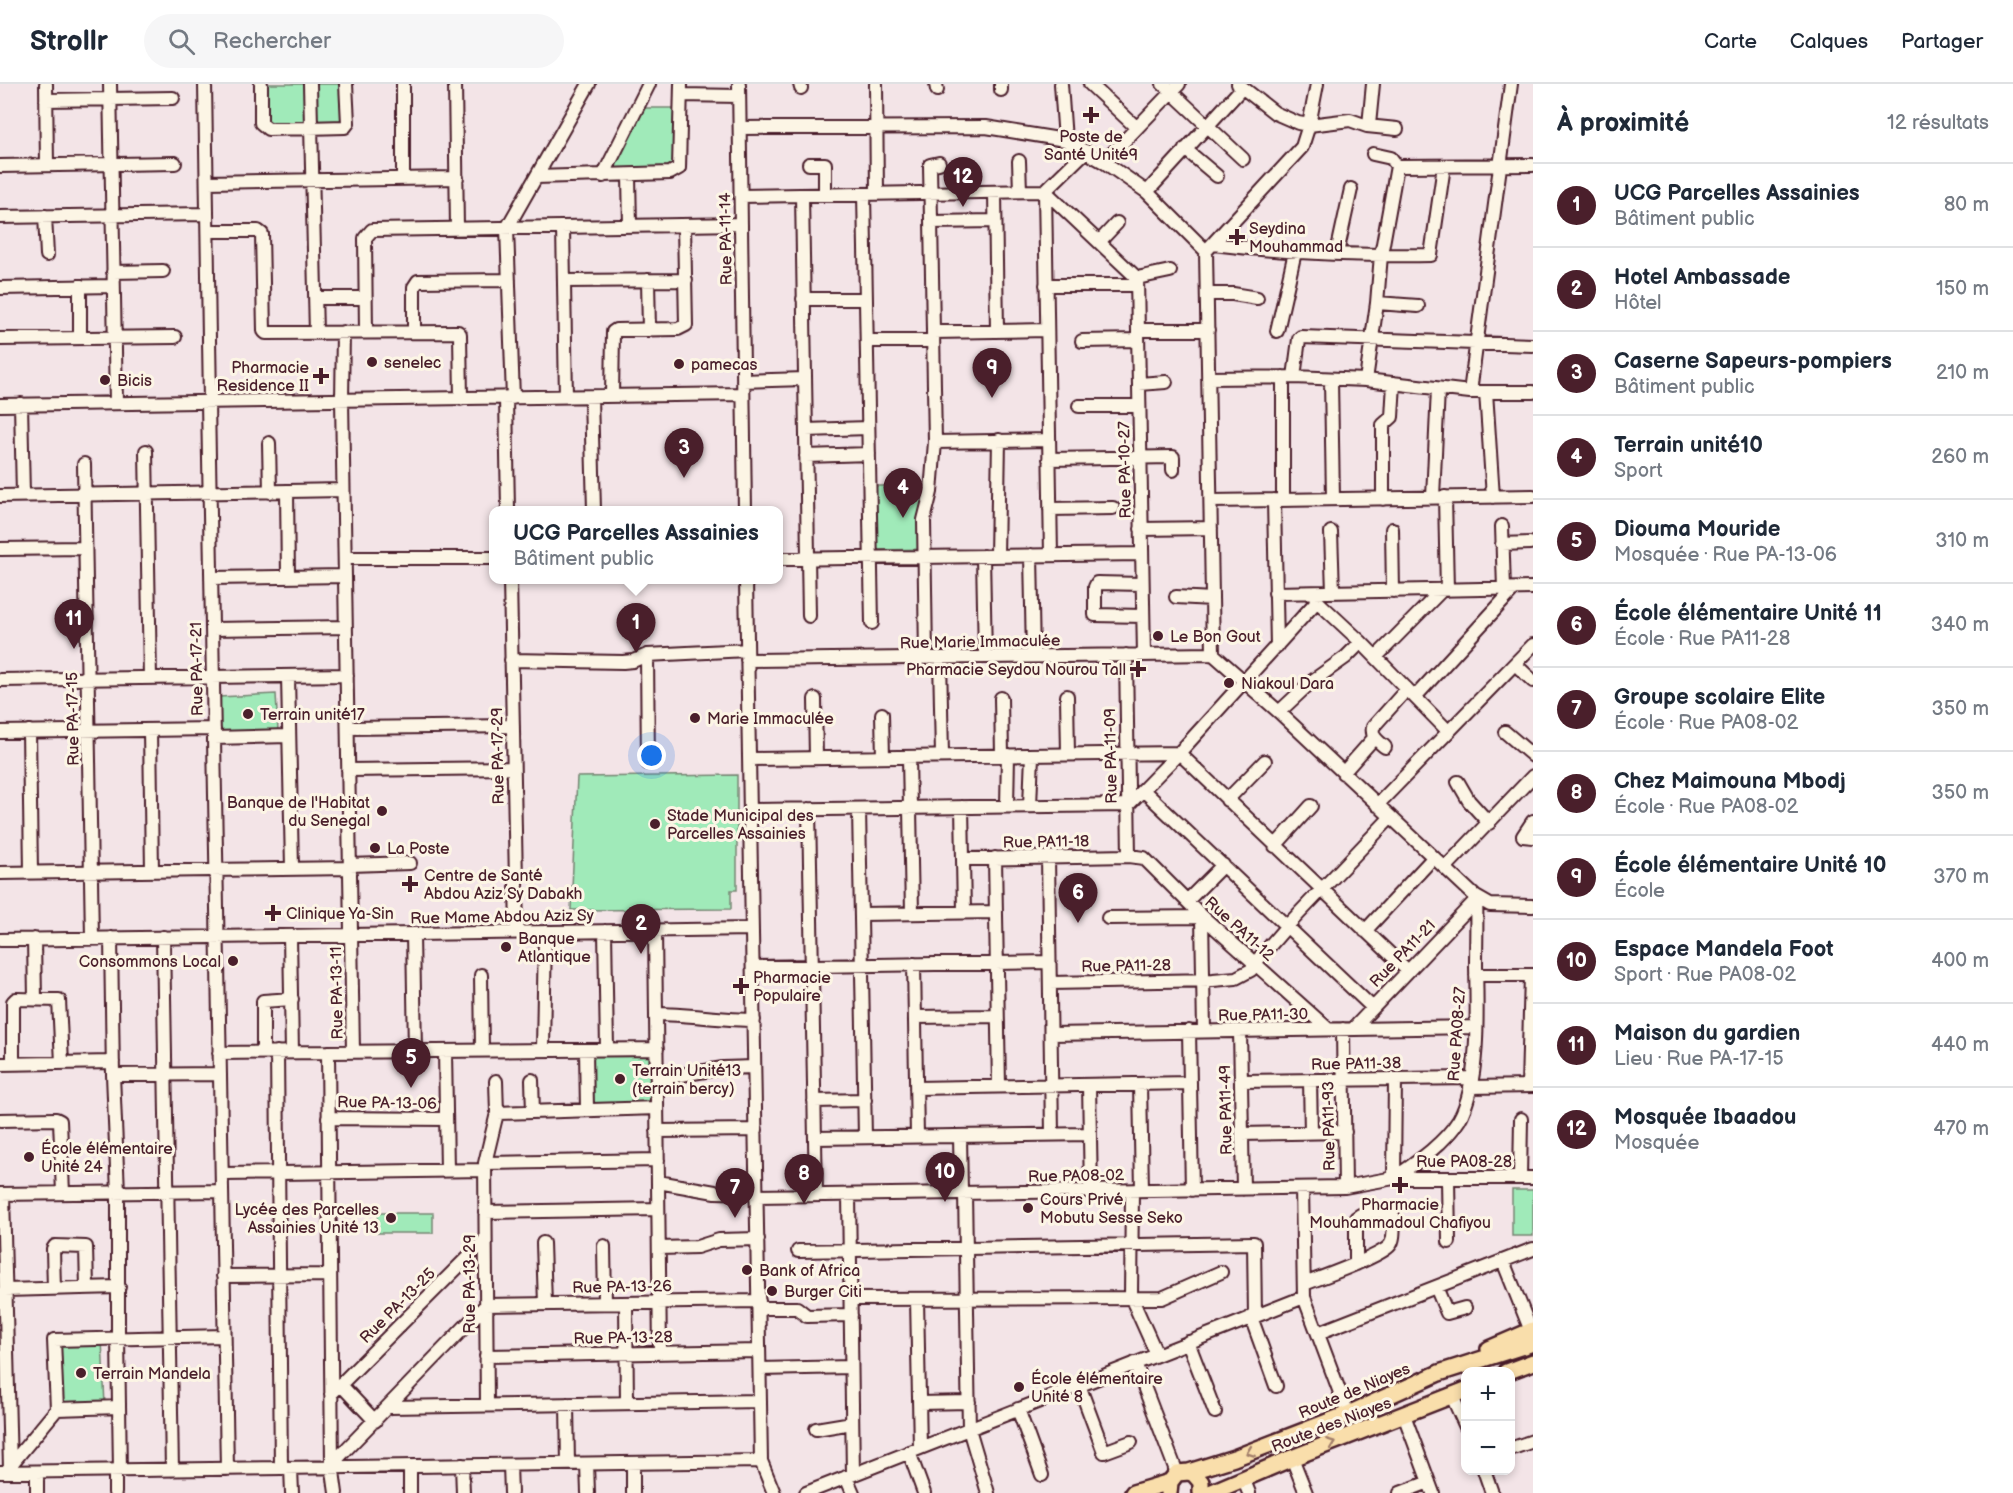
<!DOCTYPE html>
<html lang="fr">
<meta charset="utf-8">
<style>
:root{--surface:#fff;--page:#f6f6f7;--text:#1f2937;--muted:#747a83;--line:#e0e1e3;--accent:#4a1f2b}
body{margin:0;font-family:"Balsamiq Sans",sans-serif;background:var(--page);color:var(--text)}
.controls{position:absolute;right:18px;bottom:18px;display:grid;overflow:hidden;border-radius:12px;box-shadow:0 3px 9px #0003}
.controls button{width:54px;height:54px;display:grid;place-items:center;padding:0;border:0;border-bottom:2px solid var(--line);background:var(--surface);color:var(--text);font:30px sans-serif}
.you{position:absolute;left:652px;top:672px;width:21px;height:21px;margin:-15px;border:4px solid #fff;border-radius:50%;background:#1a73e8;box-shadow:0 0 0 9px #1a73e833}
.badge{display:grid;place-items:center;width:39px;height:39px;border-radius:50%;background:var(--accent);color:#fff;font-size:20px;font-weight:700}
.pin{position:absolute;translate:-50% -50px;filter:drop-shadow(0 2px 3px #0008)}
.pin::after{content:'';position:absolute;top:32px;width:21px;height:18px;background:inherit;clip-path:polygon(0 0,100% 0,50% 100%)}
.popup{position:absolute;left:489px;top:422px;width:294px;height:78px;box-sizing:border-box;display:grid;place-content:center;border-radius:12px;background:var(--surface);filter:drop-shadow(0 2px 4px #0005);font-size:20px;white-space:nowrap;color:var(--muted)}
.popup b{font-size:22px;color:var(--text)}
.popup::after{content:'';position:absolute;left:50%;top:100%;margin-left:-12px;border:12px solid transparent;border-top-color:var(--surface)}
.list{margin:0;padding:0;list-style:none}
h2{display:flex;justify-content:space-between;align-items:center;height:78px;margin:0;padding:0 24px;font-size:26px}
h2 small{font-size:20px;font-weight:400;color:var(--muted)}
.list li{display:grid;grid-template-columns:39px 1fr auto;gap:18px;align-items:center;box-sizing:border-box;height:84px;padding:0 24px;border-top:2px solid var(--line)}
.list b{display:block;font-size:22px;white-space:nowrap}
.list p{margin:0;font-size:20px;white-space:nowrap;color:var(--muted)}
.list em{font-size:20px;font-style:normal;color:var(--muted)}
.icon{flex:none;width:33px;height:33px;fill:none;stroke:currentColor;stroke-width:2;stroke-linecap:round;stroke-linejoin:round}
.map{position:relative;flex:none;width:1533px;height:1409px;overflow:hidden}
header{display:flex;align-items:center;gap:36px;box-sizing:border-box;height:84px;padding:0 30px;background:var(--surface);border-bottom:2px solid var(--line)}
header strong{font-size:28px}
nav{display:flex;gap:33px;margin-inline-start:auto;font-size:21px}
.search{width:420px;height:54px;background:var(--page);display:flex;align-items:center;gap:15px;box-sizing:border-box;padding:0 21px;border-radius:33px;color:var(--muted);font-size:22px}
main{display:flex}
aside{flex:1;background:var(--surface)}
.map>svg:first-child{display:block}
.pitch{fill:#a0eab9;stroke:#758472;stroke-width:1.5}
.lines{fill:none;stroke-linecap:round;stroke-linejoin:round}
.minor-casing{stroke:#4a1f2b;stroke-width:16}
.major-casing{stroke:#4a1f2b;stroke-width:20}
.minor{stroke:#fcf5e5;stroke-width:12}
.major{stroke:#f9deab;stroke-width:15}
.oneway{stroke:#a27e6b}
.poi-dot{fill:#4a1f2b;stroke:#fcf5e5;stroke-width:2}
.labels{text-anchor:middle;stroke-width:6;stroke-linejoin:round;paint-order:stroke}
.poi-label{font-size:16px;fill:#4a1f2b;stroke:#fcf5e5;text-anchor:start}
.street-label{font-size:16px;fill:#4a1f2b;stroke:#fcf5e5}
</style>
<header>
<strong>Strollr</strong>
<div class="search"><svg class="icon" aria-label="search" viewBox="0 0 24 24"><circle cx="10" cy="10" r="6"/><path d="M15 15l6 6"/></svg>Rechercher</div>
<nav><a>Carte</a><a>Calques</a><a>Partager</a></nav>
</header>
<main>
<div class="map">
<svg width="1533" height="1409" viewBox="0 0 1533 1409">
<rect width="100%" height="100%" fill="#f3e4e7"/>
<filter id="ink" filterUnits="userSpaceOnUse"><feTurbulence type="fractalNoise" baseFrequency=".0167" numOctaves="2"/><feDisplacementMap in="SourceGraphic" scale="12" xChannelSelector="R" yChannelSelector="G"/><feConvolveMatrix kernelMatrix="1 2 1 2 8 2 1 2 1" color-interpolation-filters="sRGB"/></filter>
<g filter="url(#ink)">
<!-- pitch -->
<path class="pitch" d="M264,0H349V40L264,42Z
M639,24H678L676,84L608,87Z
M876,402H929L931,465L876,466Z
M276,610L278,647L220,650L219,613Z
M737,691V806H731V825L571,826L577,693Z
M651,967L652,1021L589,1022L588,968Z
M1512,1106H1533V1152H1512Z
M377,1129H433V1149H377Z
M102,1255L105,1322L59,1323L58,1256Z"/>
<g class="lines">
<defs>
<path id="minor" d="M46,0L47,81
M110,0L116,319
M205,0L210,318
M261,0V39L268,45L345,43L348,39L346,0
M310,0L316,249
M403,0V95
M455,0L457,144
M739,0L745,426
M800,0L801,4
M876,0L877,110
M936,0L937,6
M1001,0V6
M1061,0L1065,56
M1090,0L1137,44
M1163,0L1243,75
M1238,0L1275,29L1298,39L1309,41L1350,36L1367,42L1397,45
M1317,0L1309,41L1302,63L1206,167L1213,570L1279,628L1476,813L1490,821L1533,822
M681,11L739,12
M46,16L173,14
M1369,41L1373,0
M740,44L986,43L1065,56L1104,78L1147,108L1206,167
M1185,65L1217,92
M1019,77L1020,107
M1104,78L1179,0
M809,80H825V110
M0,82L175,79
M1397,82L1533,81
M603,92L649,0
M629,92L630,142
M536,93L670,89L679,84L681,0
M207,98L457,94
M1045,107L1137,194L1144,571
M1045,107L1051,471
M995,108L997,247
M1147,108L1242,4
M864,110L872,539
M802,111L809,532
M741,112L1045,107L1086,67
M45,132L47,171
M0,133L207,130
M931,138L995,137
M563,143L566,313
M208,147H258L262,150L264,247L266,249L458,248L460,250L461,315
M1099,158L1117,139
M1213,160C1285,169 1358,172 1431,171L1444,82
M1337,169L1351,105
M113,188L163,187
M1137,194L1170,187
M648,196L649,246
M564,197L686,196
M1046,201H1137
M80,202V254
M0,204L113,202
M1207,210H1233L1257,214
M316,214H366
M803,215H866
M1377,219L1418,222
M1138,246H1208
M414,247V203L418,197L509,196
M1277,247L1295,168
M343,248L342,316L353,967
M366,248L365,154L372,146L741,140
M933,248L1047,246
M0,255L175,253
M867,257H933
M1082,257L1138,256
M1283,293V416
M1294,293L1299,255L1301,253L1533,261
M1208,294L1294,293L1366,296L1470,308H1533
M1331,296L1333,415
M1366,296L1377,219L1381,171L1397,82L1391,74L1373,70
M743,297L805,295
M1139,300L1166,298
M1470,308L1511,0
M1486,308L1493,413
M612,312L613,248L616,246L678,245L686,241L684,141
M591,313L594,426
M506,314L508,426
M513,314L507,144L589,0
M208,318L227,1385
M21,320L23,411
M0,321L743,310
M1079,322H1139
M806,346L868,344
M935,358L1049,356
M269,359L270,408
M146,367L150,594
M806,372L869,370
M1049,375L1173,373V386
M84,380L92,854
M287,407L288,493
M0,412L343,406
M1433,413L1438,305
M1445,413L1447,506
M1383,415V341L1392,333L1394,299
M1274,416L1277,562
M1211,417L1533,412
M1050,425L1113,424
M1502,442L1504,505
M1141,445L1211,444
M1392,445L1393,507
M1331,448L1333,508
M1502,460L1530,459
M0,465L85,464
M1031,471L1033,572
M983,472L985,573
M997,472L999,356
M345,474H494
M778,475L1142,470
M211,494L345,492
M510,496L517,848
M746,496L761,1377L774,1409
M1142,500L1097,499L1095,503V531L1143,532
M1275,509L1533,504
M1316,511L1317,517L1361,558L1448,647
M1176,513L1212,515
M212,545L346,543
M647,571L747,566
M1126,571L1129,772
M1376,573L1440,508
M926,574L924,436L931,408L935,358L930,81L939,79
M940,574L942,672
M511,576L623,578L633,577L647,571L648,679
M747,576L1213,570
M1515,580L1533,597
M288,592L292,784
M0,596L347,591
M1067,612L1068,670
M1415,613L1514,505
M1001,614L1002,671
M815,615L816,674
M1279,628L1311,598L1346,573L1361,558
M882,630L883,673
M348,644L513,642
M150,646L152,787
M29,647L31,788
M0,648L214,645
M1505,648L1533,672
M214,654L289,652
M1385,663C1378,657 1371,653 1373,643L1407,605
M909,673L912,829
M749,675L1179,669L1408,887
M348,686L513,684
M1343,689L1374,654
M1458,698L1469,717L1489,739
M1143,706L1373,924
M1227,716L1265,677
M1377,721L1533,561
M1007,722L1008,671
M1030,722L1032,671
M962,723L964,828
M809,725L816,1111
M859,725L865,1053
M750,726L1128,721L1179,669L1317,517
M1533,737L1523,752L1533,753
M1275,762L1311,722
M1048,773L1052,1050
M995,774L999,1002
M963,775L1129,772L1144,774L1203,833L1328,945
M350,781L410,779
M1445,784L1533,692
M0,789L350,784
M1187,817L1223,781
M861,830L996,828
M1202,833L1204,947
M1108,834L1203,833
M655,846L660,1269
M605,847L607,965
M1365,847L1433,774
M413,850L415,967
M290,852L292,968
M163,853L172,1386
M111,854L113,991L118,1108V1254L120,1387
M34,855L35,915
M0,856L752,845
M914,880L917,1052
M753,883L1049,878
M481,891L482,966
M1476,891H1533
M1050,899L1213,896L1236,894L1251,886L1255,879L1287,842L1390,734
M656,930C689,930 721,936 754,936
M915,933L997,932
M1343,945L1345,1103
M1353,945L1476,816
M1189,947L1192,1106
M1240,947L1243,1105
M1051,950L1476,943
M543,966L545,848
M586,966L587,1026
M445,967L447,1086
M263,968V917L292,915
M277,968L281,1384
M328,968L332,1380L336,1409
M219,969L657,965
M0,980L113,978
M13,980V918L16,915L59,916L62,979
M113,991L220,990
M657,995L723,984L754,983
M532,996L533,1028
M1310,996L1311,1049
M1241,997L1471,994
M1140,1000L1142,1106
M1089,1001L1091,1107
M1528,1002L1531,891
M1470,1003L1533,1002
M916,1004L1190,999
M814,1017L865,1016
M497,1029L657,1024
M328,1034L446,1035
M0,1036L56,1035L60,1037L63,1109
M657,1047L756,1046
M1242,1050L1345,1048
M960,1052L961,1109
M815,1054L1090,1050
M485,1079L658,1076
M222,1090L485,1086
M1394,1094C1417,1078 1444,1060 1459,1036C1480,999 1477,925 1476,882C1476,859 1477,836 1476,813
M1394,1094L1395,995
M1448,1094L1449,1158
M1520,1094L1521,1035
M658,1098L715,1108L757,1109
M1302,1104L1304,1213L1348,1330
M1132,1107L1131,1213L1157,1271
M965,1109L969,1345L988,1409
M0,1110L222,1107
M3,1110L10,1384
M849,1111L853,1390
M757,1112L1345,1103L1394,1094H1533
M485,1128L658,1125
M543,1159L545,1220
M604,1162L605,1219
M659,1164L697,1163L719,1156L758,1155
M798,1167L1254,1159L1255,1232
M1503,1177L1531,1247
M223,1192L330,1191
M1304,1200C1320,1194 1382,1172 1390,1161C1395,1155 1393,1141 1394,1133C1384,1125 1365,1126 1356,1134V1180
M1436,1203L1447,1229L1465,1224
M54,1205L53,1165L55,1162L86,1163L87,1204
M5,1206L119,1203
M851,1215L1162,1214L1221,1188
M917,1215L920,1364
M626,1219L627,1319
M759,1224H797L807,1232L851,1231
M1251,1233L1276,1302
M1318,1249L1533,1165
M1188,1258L1215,1328
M486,1272L759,1267
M1135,1279L1177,1389
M760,1285L851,1283
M340,1300L375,1337
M1079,1301L1104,1368L1131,1358
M331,1310L485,1156
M1452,1312L1466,1343
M919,1319L969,1318
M567,1320L568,1380
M487,1321L485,1079L497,1029L496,997
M389,1323L760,1317
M57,1325L119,1323
M1018,1325L1042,1391
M1404,1331L1433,1409
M816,1345L852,1339
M1510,1365L1533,1357
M909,1368L924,1409
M1292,1374L1306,1409
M633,1379V1409
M332,1380L486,1221L759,1217
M587,1380L588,1409
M462,1381L463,1409
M510,1381L511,1409
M410,1382V1409
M9,1383L57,1325L54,1256L224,1252
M291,1384L292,1409
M1484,1386L1492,1409
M0,1388L761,1377
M37,1388V1409
M846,1393L853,1409
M1243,1394L1249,1409
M115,1409V1387
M806,1409L1304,1213
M1400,1409L1429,1398"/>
<path id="major" d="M1489,1265L1533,1246
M1506,1288L1533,1278
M1189,1388L1194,1390L1201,1398V1409
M1133,1409L1170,1398
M1169,1409L1170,1398L1177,1389L1189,1388L1234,1374L1348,1330L1439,1289L1533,1259
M1210,1409L1292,1374L1466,1306"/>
</defs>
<!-- minor casing -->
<use href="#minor" class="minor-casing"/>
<!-- major casing -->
<use href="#major" class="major-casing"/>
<!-- minor -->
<use href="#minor" class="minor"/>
<!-- major -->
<use href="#major" class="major"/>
</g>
<!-- one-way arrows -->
<defs><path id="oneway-chevron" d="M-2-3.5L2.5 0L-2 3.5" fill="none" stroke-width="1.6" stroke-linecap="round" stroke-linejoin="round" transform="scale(1.5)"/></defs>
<g class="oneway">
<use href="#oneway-chevron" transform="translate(1331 1359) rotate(-21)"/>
<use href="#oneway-chevron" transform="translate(1250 1368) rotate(159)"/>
</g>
</g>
<!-- markers -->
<g class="poi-dot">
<path d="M1088 22h6v6h6v6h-6v6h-6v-6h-6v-6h6z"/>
<path d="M1234 144h6v6h6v6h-6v6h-6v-6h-6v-6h6z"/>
<circle cx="372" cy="278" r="6"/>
<circle cx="679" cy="280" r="6"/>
<path d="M318 283h6v6h6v6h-6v6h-6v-6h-6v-6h6z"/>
<circle cx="105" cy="296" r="6"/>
<circle cx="1158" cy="552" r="6"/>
<path d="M1135 576h6v6h6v6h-6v6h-6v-6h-6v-6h6z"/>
<circle cx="1229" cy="599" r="6"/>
<circle cx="248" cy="630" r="6"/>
<circle cx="695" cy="634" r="6"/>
<circle cx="382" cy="727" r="6"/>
<circle cx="655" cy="740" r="6"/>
<circle cx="375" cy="764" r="6"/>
<path d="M407 791h6v6h6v6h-6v6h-6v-6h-6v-6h6z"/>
<path d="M270 820h6v6h6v6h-6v6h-6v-6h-6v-6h6z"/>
<circle cx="506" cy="863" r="6"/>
<circle cx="233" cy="877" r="6"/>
<path d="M738 893h6v6h6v6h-6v6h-6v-6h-6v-6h6z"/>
<circle cx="620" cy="995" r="6"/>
<circle cx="29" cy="1073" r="6"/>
<path d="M1397 1092h6v6h6v6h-6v6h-6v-6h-6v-6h6z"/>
<circle cx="1028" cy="1124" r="6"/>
<circle cx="391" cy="1134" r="6"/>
<circle cx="747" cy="1186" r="6"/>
<circle cx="772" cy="1207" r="6"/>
<circle cx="81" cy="1289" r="6"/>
<circle cx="1019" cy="1303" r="6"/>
</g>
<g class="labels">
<!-- poi labels -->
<g class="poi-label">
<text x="1091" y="58" text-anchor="middle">Poste de<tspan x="1091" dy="18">Santé Unité9</tspan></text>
<text x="1249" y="150">Seydina<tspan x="1249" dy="18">Mouhammad</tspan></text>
<text x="384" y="284">senelec</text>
<text x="691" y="286">pamecas</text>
<text x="309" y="289" text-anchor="end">Pharmacie<tspan x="309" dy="18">Residence II</tspan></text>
<text x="117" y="302">Bicis</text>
<text x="1170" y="558">Le Bon Gout</text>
<text x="1126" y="591" text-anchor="end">Pharmacie Seydou Nourou Tall</text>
<text x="1241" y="605">Niakoul Dara</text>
<text x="260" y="636">Terrain unité17</text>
<text x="707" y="640">Marie Immaculée</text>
<text x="370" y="724" text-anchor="end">Banque de l'Habitat<tspan x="370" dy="18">du Senegal</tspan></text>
<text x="667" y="737">Stade Municipal des<tspan x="667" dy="18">Parcelles Assainies</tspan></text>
<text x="387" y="770">La Poste</text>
<text x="424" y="797">Centre de Santé<tspan x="424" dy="18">Abdou Aziz Sy Dabakh</tspan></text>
<text x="286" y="835">Clinique Ya-Sin</text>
<text x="518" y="860">Banque<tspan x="518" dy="18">Atlantique</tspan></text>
<text x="221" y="883" text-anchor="end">Consommons Local</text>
<text x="753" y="899">Pharmacie<tspan x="753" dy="18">Populaire</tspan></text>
<text x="632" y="992">Terrain Unité13<tspan x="632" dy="18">(terrain bercy)</tspan></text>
<text x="41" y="1070">École élémentaire<tspan x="41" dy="18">Unité 24</tspan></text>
<text x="1040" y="1121">Cours Privé<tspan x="1040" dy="18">Mobutu Sesse Seko</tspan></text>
<text x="1400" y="1126" text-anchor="middle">Pharmacie<tspan x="1400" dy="18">Mouhammadoul Chafiyou</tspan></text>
<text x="379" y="1131" text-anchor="end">Lycée des Parcelles<tspan x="379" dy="18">Assainies Unité 13</tspan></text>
<text x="759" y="1192">Bank of Africa</text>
<text x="784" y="1213">Burger Citi</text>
<text x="93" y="1295">Terrain Mandela</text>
<text x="1031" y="1300">École élémentaire<tspan x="1031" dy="18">Unité 8</tspan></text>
</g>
<!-- street labels -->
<g class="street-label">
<text transform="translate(725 155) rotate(-91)" y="6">Rue PA-11-14</text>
<text transform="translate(1124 386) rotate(-91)" y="6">Rue PA-10-27</text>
<text transform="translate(980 557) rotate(-1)" y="6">Rue Marie Immaculée</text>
<text transform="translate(196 585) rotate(-91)" y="6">Rue PA-17-21</text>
<text transform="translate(72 635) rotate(-91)" y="6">Rue PA-17-15</text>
<text transform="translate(497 672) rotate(-91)" y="6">Rue PA-17-29</text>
<text transform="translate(1110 672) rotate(-91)" y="6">Rue PA-11-09</text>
<text transform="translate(1046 757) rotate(-1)" y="6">Rue PA11-18</text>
<text transform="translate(502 832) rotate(-1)" y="6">Rue Mame Abdou Aziz Sy</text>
<text transform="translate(1240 844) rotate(42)" y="6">Rue PA11-12</text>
<text transform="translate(1402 869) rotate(-46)" y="6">Rue PA11-21</text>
<text transform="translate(1126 881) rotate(-1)" y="6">Rue PA11-28</text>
<text transform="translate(336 909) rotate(-91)" y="6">Rue PA-13-11</text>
<text transform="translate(1263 930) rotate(-1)" y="6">Rue PA11-30</text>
<text transform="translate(1456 950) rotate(-86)" y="6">Rue PA08-27</text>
<text transform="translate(1356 979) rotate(-1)" y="6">Rue PA11-38</text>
<text transform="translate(387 1018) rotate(1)" y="6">Rue PA-13-06</text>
<text transform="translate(1225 1026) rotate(-91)" y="6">Rue PA11-49</text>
<text transform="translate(1328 1042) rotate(-91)" y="6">Rue PA11-93</text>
<text x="1464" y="1083">Rue PA08-28</text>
<text transform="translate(1076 1091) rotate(-1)" y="6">Rue PA08-02</text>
<text transform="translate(469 1200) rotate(-90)" y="6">Rue PA-13-29</text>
<text transform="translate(622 1202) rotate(-1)" y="6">Rue PA-13-26</text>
<text transform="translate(397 1221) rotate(-45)" y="6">Rue PA-13-25</text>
<text transform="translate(623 1253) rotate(-1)" y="6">Rue PA-13-28</text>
<text transform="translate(1354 1306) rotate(-23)" y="6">Route de Niayes</text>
<text transform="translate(1331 1340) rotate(-21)" y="6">Route des Niayes</text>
</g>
</g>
</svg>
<div class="controls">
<button>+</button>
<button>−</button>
</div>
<div class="you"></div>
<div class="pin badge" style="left:636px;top:569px">1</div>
<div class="popup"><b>UCG Parcelles Assainies</b>Bâtiment public</div>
<div class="pin badge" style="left:641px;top:870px">2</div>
<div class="pin badge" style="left:684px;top:394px">3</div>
<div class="pin badge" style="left:903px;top:434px">4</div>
<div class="pin badge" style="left:411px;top:1004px">5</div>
<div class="pin badge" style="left:1078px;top:839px">6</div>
<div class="pin badge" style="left:735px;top:1134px">7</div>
<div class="pin badge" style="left:804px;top:1120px">8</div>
<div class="pin badge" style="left:992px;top:314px">9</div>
<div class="pin badge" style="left:945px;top:1118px">10</div>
<div class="pin badge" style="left:74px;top:565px">11</div>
<div class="pin badge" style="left:963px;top:123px">12</div>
</div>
<aside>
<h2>À proximité<small>12 résultats</small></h2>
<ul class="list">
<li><span class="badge">1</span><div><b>UCG Parcelles Assainies</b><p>Bâtiment public</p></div><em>80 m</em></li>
<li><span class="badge">2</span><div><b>Hotel Ambassade</b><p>Hôtel</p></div><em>150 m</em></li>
<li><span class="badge">3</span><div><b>Caserne Sapeurs-pompiers</b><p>Bâtiment public</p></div><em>210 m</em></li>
<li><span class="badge">4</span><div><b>Terrain unité10</b><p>Sport</p></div><em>260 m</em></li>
<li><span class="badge">5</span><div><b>Diouma Mouride</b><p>Mosquée · Rue PA-13-06</p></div><em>310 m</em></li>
<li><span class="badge">6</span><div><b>École élémentaire Unité 11</b><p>École · Rue PA11-28</p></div><em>340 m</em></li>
<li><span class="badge">7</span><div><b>Groupe scolaire Elite</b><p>École · Rue PA08-02</p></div><em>350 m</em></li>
<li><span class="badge">8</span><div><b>Chez Maimouna Mbodj</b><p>École · Rue PA08-02</p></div><em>350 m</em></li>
<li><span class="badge">9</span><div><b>École élémentaire Unité 10</b><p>École</p></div><em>370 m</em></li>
<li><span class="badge">10</span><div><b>Espace Mandela Foot</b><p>Sport · Rue PA08-02</p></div><em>400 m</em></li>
<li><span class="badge">11</span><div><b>Maison du gardien</b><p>Lieu · Rue PA-17-15</p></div><em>440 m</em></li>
<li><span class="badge">12</span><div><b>Mosquée Ibaadou</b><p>Mosquée</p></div><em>470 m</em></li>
</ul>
</aside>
</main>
